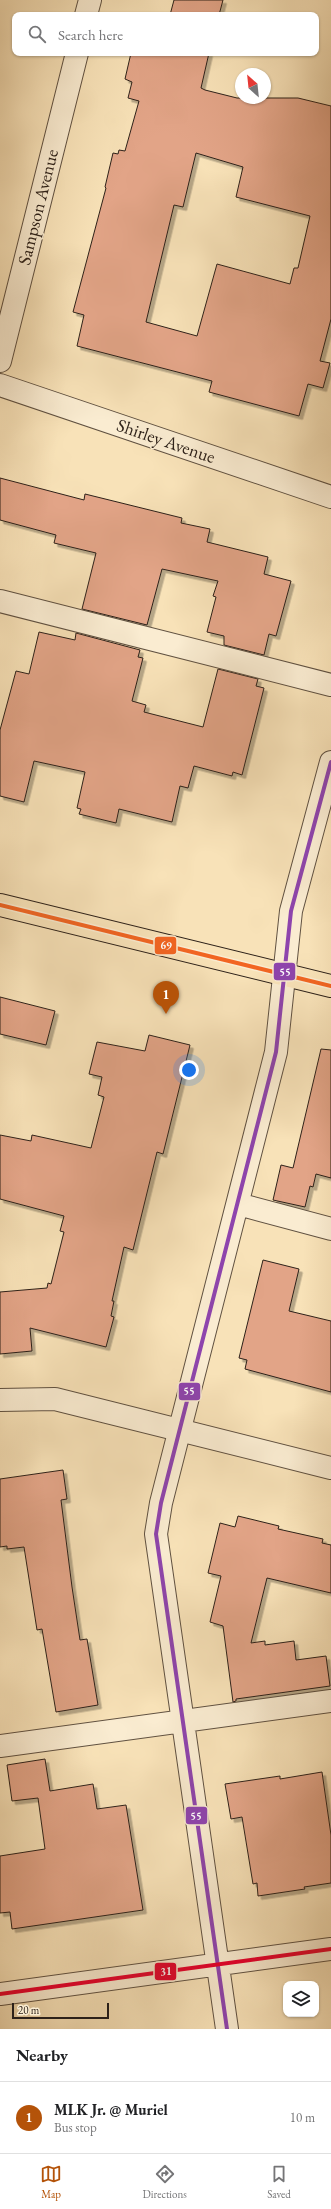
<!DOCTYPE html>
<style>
:root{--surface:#fff;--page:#f6f6f6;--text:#202124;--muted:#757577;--line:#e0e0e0;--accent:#b45309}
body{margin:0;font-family:"EB Garamond",serif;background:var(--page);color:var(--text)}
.controls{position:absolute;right:12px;bottom:12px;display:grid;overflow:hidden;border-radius:8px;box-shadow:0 1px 3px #0004}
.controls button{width:36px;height:36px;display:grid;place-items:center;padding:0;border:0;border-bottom:1px solid var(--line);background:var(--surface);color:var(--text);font:20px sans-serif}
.compass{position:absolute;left:235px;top:68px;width:36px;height:36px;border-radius:50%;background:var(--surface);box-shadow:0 1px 3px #0004;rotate:333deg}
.scale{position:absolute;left:12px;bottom:10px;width:97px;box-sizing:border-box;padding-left:4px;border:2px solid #2d2119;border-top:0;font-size:11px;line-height:14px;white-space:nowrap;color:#2d2119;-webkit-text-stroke:3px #faecd1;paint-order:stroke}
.you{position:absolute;left:189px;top:1070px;width:14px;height:14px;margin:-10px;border:3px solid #fff;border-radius:50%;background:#1a73e8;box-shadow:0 0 0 6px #1a73e833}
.badge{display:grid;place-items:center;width:26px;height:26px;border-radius:50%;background:var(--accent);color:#fff;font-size:13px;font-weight:700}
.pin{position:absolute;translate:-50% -33px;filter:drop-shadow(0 1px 2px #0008)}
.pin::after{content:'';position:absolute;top:21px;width:14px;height:12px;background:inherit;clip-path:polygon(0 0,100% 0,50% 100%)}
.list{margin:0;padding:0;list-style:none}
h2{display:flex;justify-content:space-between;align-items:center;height:52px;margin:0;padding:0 16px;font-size:17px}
h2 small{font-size:13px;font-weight:400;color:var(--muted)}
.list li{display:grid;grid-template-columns:26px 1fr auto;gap:12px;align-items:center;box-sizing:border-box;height:72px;padding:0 16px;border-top:1px solid var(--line)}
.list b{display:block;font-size:15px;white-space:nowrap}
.list p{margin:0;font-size:13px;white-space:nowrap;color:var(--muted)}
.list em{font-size:13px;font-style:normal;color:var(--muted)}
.icon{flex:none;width:22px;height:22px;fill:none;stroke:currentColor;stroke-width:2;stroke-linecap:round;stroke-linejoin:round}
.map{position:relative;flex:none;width:331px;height:2029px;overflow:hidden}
.search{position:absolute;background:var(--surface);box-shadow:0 1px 3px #0004;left:12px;right:12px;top:12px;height:44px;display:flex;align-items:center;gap:10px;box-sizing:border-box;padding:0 14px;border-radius:8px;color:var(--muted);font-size:15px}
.sheet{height:124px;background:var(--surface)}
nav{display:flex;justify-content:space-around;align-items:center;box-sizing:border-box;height:56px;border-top:1px solid var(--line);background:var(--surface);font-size:11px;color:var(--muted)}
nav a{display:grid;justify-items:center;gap:2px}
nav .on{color:var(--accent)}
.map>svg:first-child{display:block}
.building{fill:#e2a487;stroke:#2d2119;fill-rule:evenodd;filter:url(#shadow)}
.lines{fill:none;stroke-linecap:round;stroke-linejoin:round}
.minor-casing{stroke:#605141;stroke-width:24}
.major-casing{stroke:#2d2119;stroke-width:24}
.minor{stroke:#faecd1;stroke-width:22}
.major{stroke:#f8e2b8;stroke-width:22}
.bus-1-casing{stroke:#faecd1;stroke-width:7}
.bus-2-casing{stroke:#faecd1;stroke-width:7}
.bus-3-casing{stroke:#faecd1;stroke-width:7}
.bus-1{stroke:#8e44ad;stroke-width:4}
.bus-2{stroke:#f26522;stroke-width:4}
.bus-3{stroke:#e4002b;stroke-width:4}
.labels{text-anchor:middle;stroke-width:3;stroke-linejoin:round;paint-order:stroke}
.street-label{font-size:18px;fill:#2d2119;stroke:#faecd1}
.line-badge{stroke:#faecd1;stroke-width:1.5}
.badge-label{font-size:11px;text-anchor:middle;font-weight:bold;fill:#fff}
</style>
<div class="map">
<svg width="331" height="2029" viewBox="0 0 331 2029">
<defs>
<filter id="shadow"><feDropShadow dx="3.5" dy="3.5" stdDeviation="0" flood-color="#0004"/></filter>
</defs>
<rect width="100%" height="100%" fill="#f8e2b8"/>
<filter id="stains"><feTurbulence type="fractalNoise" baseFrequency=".005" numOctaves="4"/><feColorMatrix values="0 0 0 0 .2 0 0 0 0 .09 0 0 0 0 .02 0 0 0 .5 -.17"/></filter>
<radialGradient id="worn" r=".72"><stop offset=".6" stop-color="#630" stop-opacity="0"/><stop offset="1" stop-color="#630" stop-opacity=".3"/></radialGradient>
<!-- building -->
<path class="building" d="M174,0H223L219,15H170Z
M131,53H209L201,88L205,90L237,98H298L331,106V319L320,361L330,363L323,388L308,384L299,416L209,392L212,381L77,346L84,315L73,312L106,188L105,187L113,153L118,154L119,150L125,151L139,101L128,98L132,82L125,79ZM196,153L243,167L236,197L310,216L298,268H294L290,284L217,264L197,336L146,322L174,205L183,207Z
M0,478L84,500L85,494L182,518L181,523L210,529L207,542L268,557L264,574L291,581L276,636L269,634L264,655L224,645V636L207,632L216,597L213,596L218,581L162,569L147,625L82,609L96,553L54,543L56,535L0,520Z
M39,632L75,640L76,633L140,650L138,657L143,658L132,701L146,705L144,712L203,727L218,669L258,679L256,686L264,688L242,775L233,772L232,776L194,766L188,788L180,786L172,822L119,809L116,823L79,814L81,809L77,808L85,772L34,761L24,802L0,796V730L16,671L29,674Z
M0,997L55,1011L46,1045L0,1034Z
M149,1035L190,1045L163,1154L157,1152L133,1250L124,1247L112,1301H114L111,1316L114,1317L106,1347L30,1328L32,1351L0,1354V1292L47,1288L48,1283L51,1284L64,1232L60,1231L64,1216L0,1199V1135L31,1141L32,1135L91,1148L104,1097L98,1095L102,1077L89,1074L97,1042L145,1051Z
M321,1049L331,1050V1178L316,1174L313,1187L310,1186L305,1207L273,1200L281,1165L293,1168Z
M263,1260L299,1269L289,1311L331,1321V1392L245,1369L247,1360L239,1358Z
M63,1470L67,1499L61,1500L72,1587L80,1640L87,1639L98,1705L56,1712L42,1629L37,1630L24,1547L7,1549V1546L0,1547V1479Z
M238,1516L279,1526L278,1529L323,1539L322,1543L331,1545V1593L267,1578L251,1643L265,1641V1645L294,1641L296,1660L326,1656L330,1686L236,1699V1701L233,1702L223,1626L210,1622L221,1576L208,1573L220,1523L235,1527Z
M45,1759L50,1791L93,1784L97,1809L126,1805L143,1910L12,1929L10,1912L0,1913V1856L45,1849L38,1798L12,1801L7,1765Z
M322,1772L331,1835V1883L304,1887L305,1889L258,1896L257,1883L253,1884L242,1817L231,1819L225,1784L280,1776V1779Z"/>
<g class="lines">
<defs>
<path id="minor" d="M86,15L90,0
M0,361L77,53
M0,385L331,497
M0,601L331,685
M238,1204L331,1229
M0,1400L55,1399L331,1468
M0,1746L331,1701
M0,1994L331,1949
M227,2029L156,1534L161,1503L276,1052L291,911L331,762"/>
<path id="major" d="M0,905L331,986"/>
</defs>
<!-- minor casing -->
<use href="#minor" class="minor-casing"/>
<!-- major casing -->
<use href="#major" class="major-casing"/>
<!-- minor -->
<use href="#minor" class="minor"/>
<!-- major -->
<use href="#major" class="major"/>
<defs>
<path id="bus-1" d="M227,2029L156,1534L161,1503L276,1052L291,911L331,762"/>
<path id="bus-2" d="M0,905L331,986"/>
<path id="bus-3" d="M0,1994L331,1949"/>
</defs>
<!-- bus-1 casing -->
<use href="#bus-1" class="bus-1-casing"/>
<!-- bus-2 casing -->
<use href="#bus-2" class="bus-2-casing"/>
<!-- bus-3 casing -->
<use href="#bus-3" class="bus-3-casing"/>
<!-- bus-1 -->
<use href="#bus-1" class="bus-1"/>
<!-- bus-2 -->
<use href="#bus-2" class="bus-2"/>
<!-- bus-3 -->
<use href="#bus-3" class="bus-3"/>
</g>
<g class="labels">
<!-- street labels -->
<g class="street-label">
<text transform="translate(38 207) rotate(-76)" y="6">Sampson Avenue</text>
<text transform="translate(166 441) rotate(19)" y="6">Shirley Avenue</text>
</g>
</g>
<g class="line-badge">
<rect x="154" y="936" width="23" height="19" rx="4" fill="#f26522"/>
<rect x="273" y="962" width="23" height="19" rx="4" fill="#8e44ad"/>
<rect x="178" y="1382" width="23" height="19" rx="4" fill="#8e44ad"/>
<rect x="185" y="1806" width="23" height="19" rx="4" fill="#8e44ad"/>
<rect x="154" y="1962" width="23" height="19" rx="4" fill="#e4002b"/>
</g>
<g class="badge-label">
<text x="166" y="949">69</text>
<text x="285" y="976">55</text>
<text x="189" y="1395">55</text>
<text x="196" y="1820">55</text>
<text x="166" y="1975">31</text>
</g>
<rect width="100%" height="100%" filter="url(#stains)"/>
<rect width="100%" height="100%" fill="url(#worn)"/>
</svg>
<div class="controls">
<button><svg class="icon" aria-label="layers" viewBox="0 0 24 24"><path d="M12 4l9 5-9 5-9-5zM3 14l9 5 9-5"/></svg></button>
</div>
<svg class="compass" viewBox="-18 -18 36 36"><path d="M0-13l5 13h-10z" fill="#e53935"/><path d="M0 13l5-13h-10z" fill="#757577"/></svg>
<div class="scale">20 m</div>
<div class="you"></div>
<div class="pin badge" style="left:166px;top:1014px">1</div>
<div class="search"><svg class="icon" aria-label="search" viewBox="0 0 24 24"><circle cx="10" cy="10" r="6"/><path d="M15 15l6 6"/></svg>Search here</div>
</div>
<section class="sheet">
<h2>Nearby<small></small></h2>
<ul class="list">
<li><span class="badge">1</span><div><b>MLK Jr. @ Muriel</b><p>Bus stop</p></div><em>10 m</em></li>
</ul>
</section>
<nav>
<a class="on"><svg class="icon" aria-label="map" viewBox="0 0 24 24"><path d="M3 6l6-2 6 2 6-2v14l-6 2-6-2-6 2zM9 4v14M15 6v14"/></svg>Map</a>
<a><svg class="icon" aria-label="directions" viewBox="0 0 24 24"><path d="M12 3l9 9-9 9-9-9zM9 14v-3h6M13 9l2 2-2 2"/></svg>Directions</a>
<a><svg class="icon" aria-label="saved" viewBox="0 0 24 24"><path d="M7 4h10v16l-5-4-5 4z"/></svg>Saved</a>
</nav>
